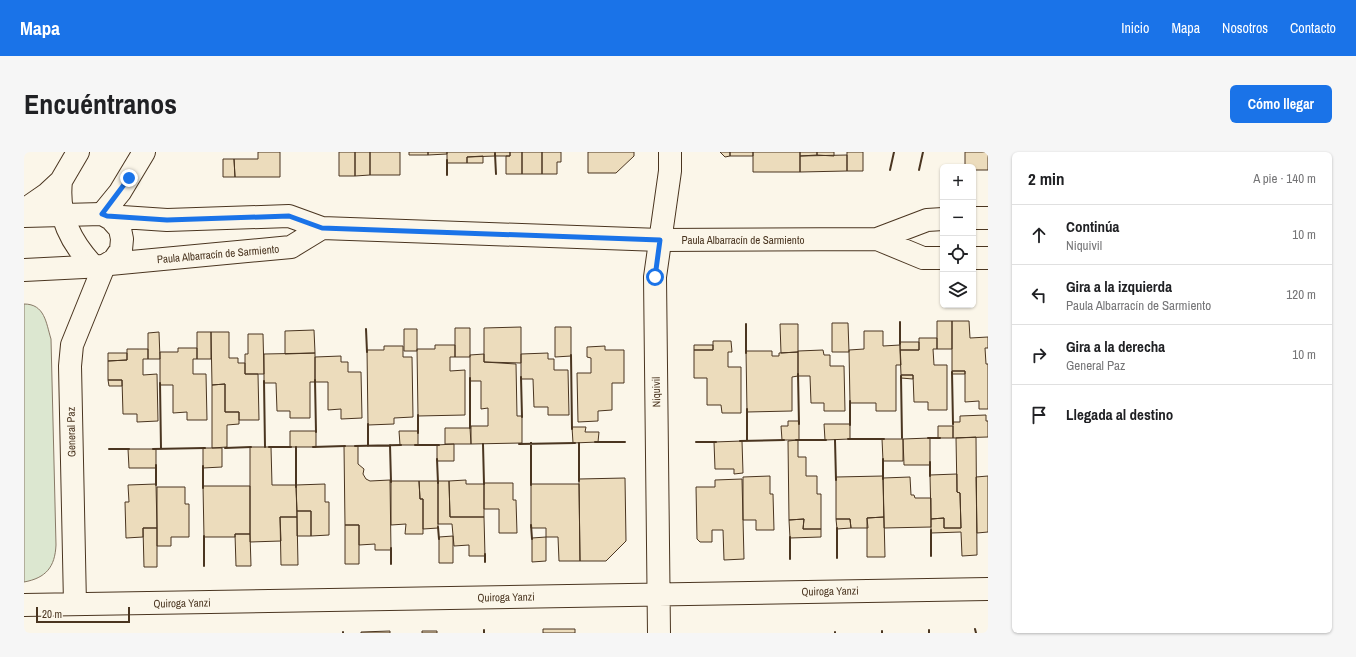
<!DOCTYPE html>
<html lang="es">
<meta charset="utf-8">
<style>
:root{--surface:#fff;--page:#f6f6f6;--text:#202124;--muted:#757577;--line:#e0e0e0;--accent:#1a73e8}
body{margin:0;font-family:"Archivo Narrow",sans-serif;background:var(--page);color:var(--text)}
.controls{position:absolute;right:12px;top:12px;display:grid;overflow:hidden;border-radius:6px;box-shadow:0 1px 3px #0004}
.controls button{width:36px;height:36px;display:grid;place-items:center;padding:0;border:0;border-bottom:1px solid var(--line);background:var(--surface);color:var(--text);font:20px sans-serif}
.scale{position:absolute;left:12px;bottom:10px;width:94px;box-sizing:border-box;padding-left:4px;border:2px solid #4a3520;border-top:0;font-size:11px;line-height:14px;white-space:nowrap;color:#4a3520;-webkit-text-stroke:3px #fbf6e9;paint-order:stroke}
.stop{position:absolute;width:12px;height:12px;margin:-9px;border:3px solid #1a73e8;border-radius:50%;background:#fff}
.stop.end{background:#1a73e8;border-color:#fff;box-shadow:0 1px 4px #0008}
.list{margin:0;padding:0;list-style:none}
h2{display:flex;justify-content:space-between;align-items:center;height:52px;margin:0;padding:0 16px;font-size:17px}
h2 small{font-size:13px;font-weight:400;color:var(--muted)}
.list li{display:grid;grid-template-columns:26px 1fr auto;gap:12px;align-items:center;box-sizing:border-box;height:60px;padding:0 16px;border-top:1px solid var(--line)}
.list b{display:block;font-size:15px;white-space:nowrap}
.list p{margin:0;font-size:13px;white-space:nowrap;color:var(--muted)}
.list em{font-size:13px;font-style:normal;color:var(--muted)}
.icon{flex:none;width:22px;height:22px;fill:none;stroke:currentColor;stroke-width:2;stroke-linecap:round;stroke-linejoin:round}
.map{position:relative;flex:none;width:964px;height:481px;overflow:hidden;border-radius:6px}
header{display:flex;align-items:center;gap:24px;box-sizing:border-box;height:56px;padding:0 20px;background:var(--accent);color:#fff}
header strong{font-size:19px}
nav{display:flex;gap:22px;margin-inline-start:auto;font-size:14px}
.intro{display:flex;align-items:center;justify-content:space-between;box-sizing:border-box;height:96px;padding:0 24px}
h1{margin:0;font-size:28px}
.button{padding:10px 18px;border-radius:6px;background:var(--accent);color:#fff;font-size:14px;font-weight:700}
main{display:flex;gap:24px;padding:0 24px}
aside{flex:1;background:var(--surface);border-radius:6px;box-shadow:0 1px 3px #0004}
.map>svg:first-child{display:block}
.green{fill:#dce7d0;stroke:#887966}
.building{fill:#ecdcbc;stroke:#4a3520}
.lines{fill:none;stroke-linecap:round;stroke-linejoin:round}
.minor-casing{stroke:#4a3520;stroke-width:24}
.secondary-casing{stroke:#4a3520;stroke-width:24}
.minor{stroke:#fbf6e9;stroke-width:22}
.secondary{stroke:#fbf6e9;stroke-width:22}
.wall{stroke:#4a3520;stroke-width:2}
.route{stroke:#1a73e8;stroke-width:5}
.labels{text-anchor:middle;stroke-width:3;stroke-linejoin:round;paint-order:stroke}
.street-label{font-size:11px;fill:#4a3520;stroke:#fbf6e9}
</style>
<header>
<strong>Mapa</strong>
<nav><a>Inicio</a><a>Mapa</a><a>Nosotros</a><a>Contacto</a></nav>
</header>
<div class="intro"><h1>Encuéntranos</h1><a class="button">Cómo llegar</a></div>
<main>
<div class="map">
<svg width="964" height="481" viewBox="0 0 964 481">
<rect width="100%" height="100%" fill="#fbf6e9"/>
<!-- green -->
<path class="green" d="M0,152C21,152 22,171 27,187L32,393C31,415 22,426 0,430Z"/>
<!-- building -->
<path class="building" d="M234,0H256V25H211L210,7H234Z
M315,0H331V24H315Z
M331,0H346V23L331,24Z
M346,0H376V23H346Z
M385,0H404V3H385Z
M404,0H423V2L404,3Z
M423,0H471V4L443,5V11H423Z
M471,0H486V4H471Z
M486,0H498V22H482V4H486Z
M498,0H518V22H498Z
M518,0H537V10H533V22H518Z
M564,0H610V4L592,21H564Z
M696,0H706V4L701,5Z
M706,0H729V4H706Z
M729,0H776V20H729Z
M776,0H793V3L776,4Z
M793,0H810V4L793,3Z
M823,0H839V19H823Z
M941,0H964V18H949V15H941Z
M823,3V19L776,20V4Z
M459,4V11H443V5Z
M199,7H210L211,25H199Z
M913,169H928V197H913Z
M928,169H945L946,186L964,185V196H961L962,212H964V257H955V249L941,250V219H928Z
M808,171H824L825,200H808Z
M756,172H774V200L757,201Z
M497,175V211L460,210V176Z
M531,175H547V204L531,205Z
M431,176H446V205H431Z
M380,177H393V199H380Z
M290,178L291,201L261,202V179Z
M840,179H859V194L876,193L877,213H872V259H852V251H826L825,198L840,197Z
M135,180L136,207H124V181Z
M173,180H187V207H173Z
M187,180H205V206H214V211H221V222H234L235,268H215V260H201V232L188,233Z
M224,182H239L240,222H221V202H224Z
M895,186H913V197H909L910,213H923V258H904V250H890L889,223H877L876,198H895Z
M689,189H707L708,200H704V215H717V261H698L697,253H683V226H670V198H689Z
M876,190H895V198H876Z
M411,193H431V205H426V219L441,218V263L394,264L393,197H411Z
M670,193H689V198H670Z
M360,194H379V205H388L389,265L370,266V272L344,273L343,198H360Z
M581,194V198H600V231H588V258L574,259V269L554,270L553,221H567V206L563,205V195Z
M154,196H173V207H169V222H182L183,268H163V260L149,261V233H136V200H154Z
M103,197H124V207H119V223L133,222L134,269L113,270V262H99L98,228H84V209L103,208Z
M799,198L800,203H806V214H820L821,259H800V251H787L786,224H774V199Z
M722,199H748V204H755V201L774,200V224L768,225V259L723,260Z
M84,201H103V208L84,209Z
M291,201V230H286V266H266V259H253L252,231H240V202Z
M524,201V207H530V218H544L545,263H524V255H510L509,227H497V202Z
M460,202V210L492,212L493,264H498V291L447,292V274H464V256L457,257V229H446V203Z
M317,204V210H324V220H337L338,266L317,267V257L304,258V230H291V205Z
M928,219H941V222H928Z
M877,223H889V227L877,226Z
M84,228H98V234H85Z
M201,232V260H215V272L203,273V295L188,296V233Z
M962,263V269H964V285L929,286V270H936V264Z
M764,269H775V288H758L757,274H764Z
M800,272H826V287L801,288Z
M914,274H929V286H914Z
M548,275H562L561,280H575L574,290L549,291Z
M421,276H446L447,292H421Z
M266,279H292V295H266Z
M375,279H394V293H376Z
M952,285L953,403L938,404L937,380L907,381V367L920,366V376H937L936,341L933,340L932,286Z
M906,286V313H880L879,287Z
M858,287H879V309H859Z
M774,288V305H782V324H793V342H797V377H779L780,367L765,368L764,289Z
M718,289L719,321L710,322V317H691L690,290Z
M430,292V309H413V293Z
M320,294H334V312L340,317L339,322L342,327L346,329L366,328L367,398H351V392L335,393V373H321Z
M226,295H247L248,333H272L273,365H256L257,389L226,390Z
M179,296H198V315L179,316Z
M104,297H132V316H105Z
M933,322V340L936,341L937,376H920V366L907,367L906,323Z
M746,324V342H749L750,378H732V368H719V325Z
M859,324L860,365L843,366L844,376H827L826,367H812V325Z
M964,324V380L953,381L952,325Z
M886,325L887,343H890L891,346H907V375L860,376L859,326Z
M601,326L602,389L582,409H556L555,327Z
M718,327L720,407L700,408L699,378H688V390H676L673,387L672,335H691V328Z
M442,328V332H460V365H426L425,329Z
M367,329H395L396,347H399V382H381L382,372L367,373Z
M395,329H414V376L399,377V347H396Z
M414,329H425L426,365H460L461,404H445V393L430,394L428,372H414Z
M460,331H489V348H492L493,381H475V357H460Z
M132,332L133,376H119V385L102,386L101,350H105L104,333Z
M301,332V350H305V383L287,384V359H273L272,333Z
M507,332H555L556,409H535L534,385H522V376H507Z
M179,334H226V382H211V385H180Z
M133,335H161V352H165V385H147V394H133Z
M273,359H287V384H273Z
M256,365H273L274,413H257Z
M860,365L861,405H843V366Z
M780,367L779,377H797V385L766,386L765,368Z
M812,367H826L827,376L813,377Z
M321,373H335V412H321Z
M119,376H133V415H120Z
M211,382H226L227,414H212Z
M429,384V411H415V385Z
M522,385V409L508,410V386Z
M519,477H551V481H519Z
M366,479V481H337V480Z
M398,479H413V481H398Z"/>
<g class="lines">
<defs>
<path id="minor" d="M37,29C33,64 47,91 71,116
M0,58L23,42L37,29L54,0
M78,62L96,40L120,0
M51,452L46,214L48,193L80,114
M0,453L964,437
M635,481L631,125L646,19V0"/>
<path id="secondary" d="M0,64L78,62L87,67L96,77L98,87L97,98L90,108L80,114L0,118
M83,64L143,68L265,64L298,76L636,88L853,87L899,106H919
M949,66H964
M853,87L903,68L919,67
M949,106H964
M86,112L267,95L298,76"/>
</defs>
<!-- minor casing -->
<use href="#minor" class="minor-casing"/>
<!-- secondary casing -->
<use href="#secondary" class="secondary-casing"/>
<!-- minor -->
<use href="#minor" class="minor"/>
<!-- secondary -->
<use href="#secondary" class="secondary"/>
<!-- wall -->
<path class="wall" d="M471,2L472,22
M866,18L870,0
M895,18L899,0
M423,23V8
M876,170V192
M722,172V201
M342,177L343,200
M547,203L548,277
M928,220L929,272
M774,222L775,272
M877,224L878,286
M497,225L498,265
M446,226V276
M291,228L292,280
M240,229L241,295
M136,231L137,297
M826,249V273
M723,257V289
M394,263V281
M904,286H916
M824,287H860
M772,288H802
M811,288L812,328
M716,289L760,288
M571,290H601
M672,290H692
M507,291V333
M555,291V329
M459,292L460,332
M495,292L551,291
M366,293L367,330
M391,293H415
M331,294L377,293
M344,294V272
M245,295H267
M272,295V335
M289,295L321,294
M201,296L227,295
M85,297H105
M129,297L181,296
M413,307L414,331
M859,307V327
M906,310V324
M132,313V333
M179,314V336
M507,373L508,387
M414,375L415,387
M813,376V406
M907,378V404
M180,384V414
M367,396V412
M461,402V410
M766,407V385
M951,477L952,481
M460,478V481
M905,478V481
M858,479V481
M319,480V481
M811,480V481"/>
</g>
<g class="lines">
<!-- route -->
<path class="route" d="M105,26L78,62L83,64L143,68L265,64L298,76L636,88L631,125"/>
</g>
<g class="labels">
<!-- street labels -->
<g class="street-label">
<text x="719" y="92">Paula Albarracín de Sarmiento</text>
<text transform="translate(194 102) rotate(-5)" y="4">Paula Albarracín de Sarmiento</text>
<text transform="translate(632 240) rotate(-91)" y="4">Niquivil</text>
<text transform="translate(47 280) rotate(-91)" y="4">General Paz</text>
<text transform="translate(806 439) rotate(-1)" y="4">Quiroga Yanzi</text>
<text transform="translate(482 445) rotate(-1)" y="4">Quiroga Yanzi</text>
<text transform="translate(158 451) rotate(-1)" y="4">Quiroga Yanzi</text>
</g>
</g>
</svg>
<div class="controls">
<button>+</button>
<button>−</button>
<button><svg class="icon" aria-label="locate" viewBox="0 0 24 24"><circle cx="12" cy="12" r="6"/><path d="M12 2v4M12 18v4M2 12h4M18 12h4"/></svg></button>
<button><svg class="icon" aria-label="layers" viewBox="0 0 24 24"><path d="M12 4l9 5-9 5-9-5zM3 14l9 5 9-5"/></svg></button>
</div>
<div class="scale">20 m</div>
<div class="stop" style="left:631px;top:125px"></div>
<div class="stop end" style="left:105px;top:26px"></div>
</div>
<aside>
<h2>2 min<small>A pie · 140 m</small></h2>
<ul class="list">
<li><svg class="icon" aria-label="ahead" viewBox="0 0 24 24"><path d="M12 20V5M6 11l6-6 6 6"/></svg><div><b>Continúa</b><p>Niquivil</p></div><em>10 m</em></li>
<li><svg class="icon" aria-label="left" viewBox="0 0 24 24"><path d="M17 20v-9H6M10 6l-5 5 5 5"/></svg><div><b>Gira a la izquierda</b><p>Paula Albarracín de Sarmiento</p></div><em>120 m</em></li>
<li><svg class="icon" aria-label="right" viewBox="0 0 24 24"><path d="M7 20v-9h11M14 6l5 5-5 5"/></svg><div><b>Gira a la derecha</b><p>General Paz</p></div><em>10 m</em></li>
<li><svg class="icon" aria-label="arrive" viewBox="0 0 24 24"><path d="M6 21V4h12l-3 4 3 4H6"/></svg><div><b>Llegada al destino</b></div></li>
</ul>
</aside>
</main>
